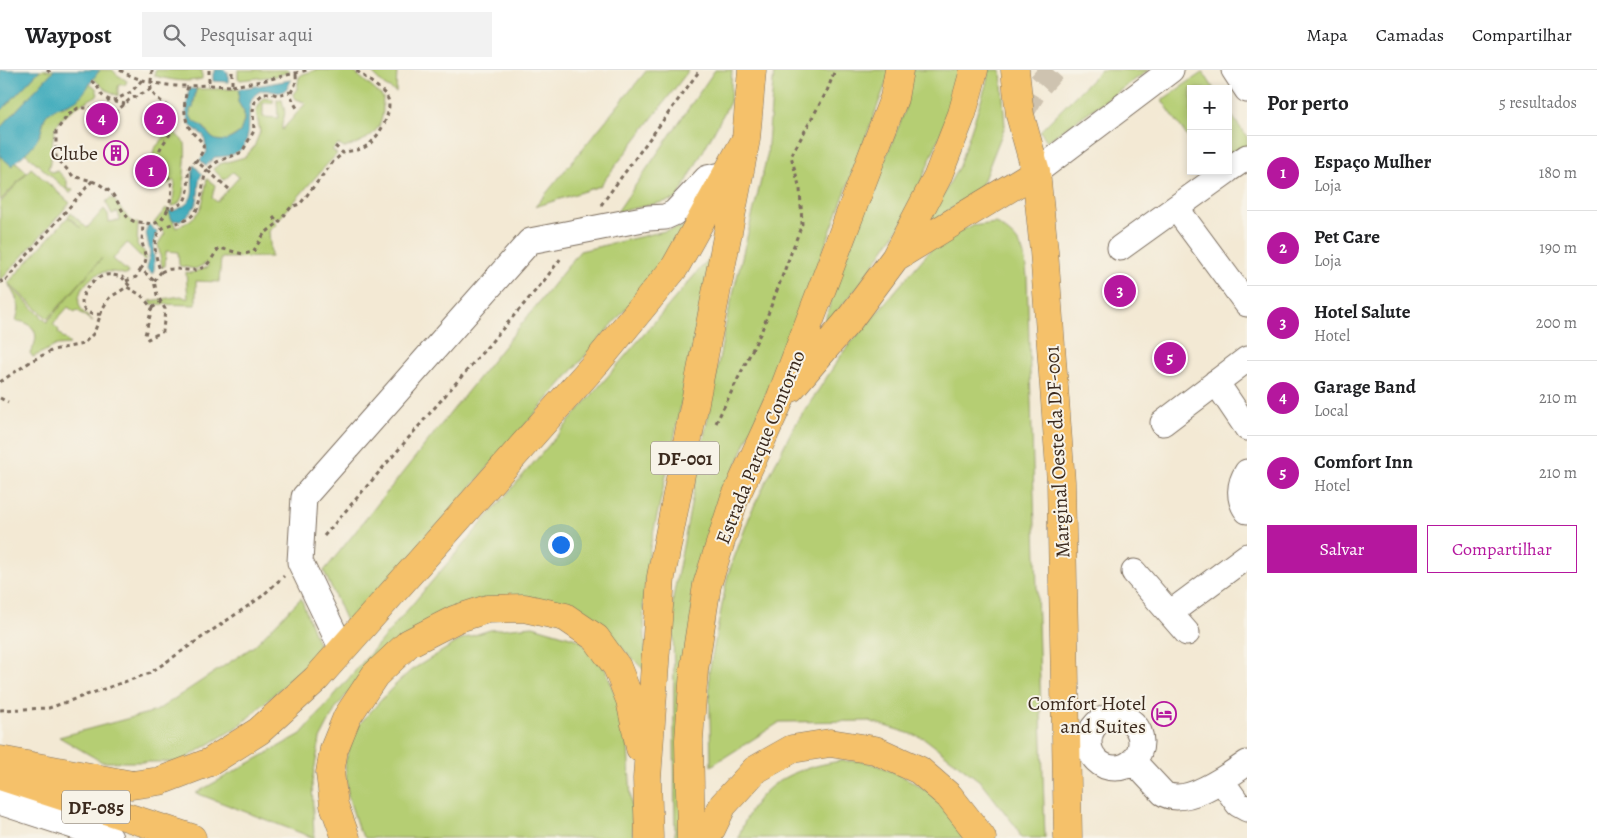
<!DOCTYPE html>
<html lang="pt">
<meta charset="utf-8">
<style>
:root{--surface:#fff;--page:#f2f2f2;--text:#202124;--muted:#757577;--line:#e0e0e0;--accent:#b5179e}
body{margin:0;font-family:Alegreya,serif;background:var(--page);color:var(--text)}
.controls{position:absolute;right:15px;top:15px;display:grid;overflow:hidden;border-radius:0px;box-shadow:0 2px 8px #0003}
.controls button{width:45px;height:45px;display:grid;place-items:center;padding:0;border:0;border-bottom:1px solid var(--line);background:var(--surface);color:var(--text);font:25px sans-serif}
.you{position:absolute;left:560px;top:474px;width:18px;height:18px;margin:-12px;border:4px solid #fff;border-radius:50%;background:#1a73e8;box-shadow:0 0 0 8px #1a73e833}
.badge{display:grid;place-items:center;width:32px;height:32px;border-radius:50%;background:var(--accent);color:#fff;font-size:16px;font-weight:700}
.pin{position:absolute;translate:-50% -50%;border:2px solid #fff;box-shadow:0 1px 5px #0006}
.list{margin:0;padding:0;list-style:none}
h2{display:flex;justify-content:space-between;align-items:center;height:65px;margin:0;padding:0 20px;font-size:21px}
h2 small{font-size:16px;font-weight:400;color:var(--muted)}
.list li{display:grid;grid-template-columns:32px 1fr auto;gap:15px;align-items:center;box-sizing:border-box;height:75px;padding:0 20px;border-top:1px solid var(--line)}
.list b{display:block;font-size:19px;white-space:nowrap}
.list p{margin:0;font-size:16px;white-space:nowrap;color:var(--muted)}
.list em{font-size:16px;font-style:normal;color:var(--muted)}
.actions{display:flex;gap:10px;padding:15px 20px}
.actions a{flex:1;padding:11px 0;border:1px solid var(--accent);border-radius:0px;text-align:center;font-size:18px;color:var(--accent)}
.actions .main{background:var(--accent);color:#fff}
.icon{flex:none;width:28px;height:28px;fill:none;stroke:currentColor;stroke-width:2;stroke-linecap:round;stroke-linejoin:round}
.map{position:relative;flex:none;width:1247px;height:768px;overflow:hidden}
header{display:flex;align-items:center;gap:30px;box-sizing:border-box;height:70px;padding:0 25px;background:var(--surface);border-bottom:1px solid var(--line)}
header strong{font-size:24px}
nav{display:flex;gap:28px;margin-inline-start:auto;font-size:18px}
.search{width:350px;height:45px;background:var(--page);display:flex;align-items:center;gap:12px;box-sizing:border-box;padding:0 18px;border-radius:0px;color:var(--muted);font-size:19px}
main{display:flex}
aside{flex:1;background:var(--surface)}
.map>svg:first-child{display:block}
.green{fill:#b5ce73;stroke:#787c48}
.water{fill:#3caabb;stroke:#3c6a6c}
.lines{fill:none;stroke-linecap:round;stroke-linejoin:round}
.minor-tunnel{stroke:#cec3b0;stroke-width:25;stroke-dasharray:25 12;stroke-linecap:butt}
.minor-casing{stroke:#7b6d5e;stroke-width:27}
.major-casing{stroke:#7b6d5e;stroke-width:29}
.highway-casing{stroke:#7b6d5e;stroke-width:29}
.path{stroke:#7b6d5e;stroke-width:3;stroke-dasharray:4 4;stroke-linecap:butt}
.minor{stroke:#fff;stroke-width:25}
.major{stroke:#f5c16b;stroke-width:28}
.highway{stroke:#f5c16b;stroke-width:28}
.labels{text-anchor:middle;stroke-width:4;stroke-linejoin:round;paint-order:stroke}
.shield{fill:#f7f3e8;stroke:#73665b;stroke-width:1}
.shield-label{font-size:19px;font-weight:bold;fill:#3b2a1e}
.poi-label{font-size:20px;fill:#3b2a1e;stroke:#f7f3e8;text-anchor:end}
.street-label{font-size:20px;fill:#3b2a1e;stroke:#f7f3e8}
</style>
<header>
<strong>Waypost</strong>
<div class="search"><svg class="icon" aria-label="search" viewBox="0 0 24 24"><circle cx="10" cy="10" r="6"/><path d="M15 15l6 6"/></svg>Pesquisar aqui</div>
<nav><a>Mapa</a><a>Camadas</a><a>Compartilhar</a></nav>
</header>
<main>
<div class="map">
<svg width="1247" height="768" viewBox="0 0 1247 768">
<rect width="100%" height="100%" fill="#f7f3e8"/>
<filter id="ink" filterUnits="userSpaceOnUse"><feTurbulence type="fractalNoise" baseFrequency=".02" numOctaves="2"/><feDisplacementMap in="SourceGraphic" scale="10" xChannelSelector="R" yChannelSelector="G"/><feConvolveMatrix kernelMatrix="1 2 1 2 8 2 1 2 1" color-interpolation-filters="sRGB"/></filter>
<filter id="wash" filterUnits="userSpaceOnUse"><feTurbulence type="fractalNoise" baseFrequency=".0096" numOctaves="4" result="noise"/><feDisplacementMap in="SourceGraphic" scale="20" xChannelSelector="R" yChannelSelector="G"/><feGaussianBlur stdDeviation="1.12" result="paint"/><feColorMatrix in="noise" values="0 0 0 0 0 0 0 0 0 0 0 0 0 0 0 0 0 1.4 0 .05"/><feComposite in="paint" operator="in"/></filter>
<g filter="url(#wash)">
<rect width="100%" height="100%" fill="#f3e9d4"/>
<!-- green -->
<path class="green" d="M40,0H54L0,58V42Z
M100,0H113L116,4L127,11L125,15L120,14L118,17V26L105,19L93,8Z
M155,0H202V9C186,13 171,10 155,6Z
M238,0H289V2L276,6L240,10L238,8Z
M316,0H352L383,27C382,33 384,41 382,47C378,67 360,72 344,78L338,74L332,80L337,84C316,105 298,128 278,150L274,146L272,148L277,154L269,161L271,187L221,188L219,212L196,211V235L151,234L150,231L181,226L188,229L186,202L191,203L208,197L207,193L195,199L180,196L179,195L178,182L166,181L165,196L162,197L158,174L165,163L154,153L166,138L169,141L176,158C204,145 202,136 207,109L215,115L212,128L217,132L239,107L233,102L224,110L213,99L220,94L245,87L254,77L260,62L256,41L263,28L273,29V33H263V47L278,48L277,30H282C283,35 286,41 284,47C283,52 281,54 282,60L306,33L296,29L293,24L297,19L299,7L303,4Z
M397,0L396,22L384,15L370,1Z
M647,0H689L600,116L535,137Z
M715,0H732L730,32L677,129L617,142Z
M774,0H891L792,264L732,405L684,768H675L673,528L727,248L767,86Z
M913,0H965L962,12L907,146L858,217L822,259L844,191L905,40Z
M989,0H1001L1005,56L981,117L925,158L959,96L986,15Z
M1101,0H1149L1047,71L1040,61Z
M1203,2L1214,19H1191V72L1162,30Z
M89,13L96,18L98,25C84,33 65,41 57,55C54,61 53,69 52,75C51,83 52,90 48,98L51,102L58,101L67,111V119L73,120L70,123L25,83L40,65L45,47L50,41L59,37L66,36L84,22Z
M196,19H239L238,32L244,42V51L240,62L226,71L215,70L209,65L205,58L192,51L190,44V39L193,38Z
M1228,40L1247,67V76L1228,89Z
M168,63H175L185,73C186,84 185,93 184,105C183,116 186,125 177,135L172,136L175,115L174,110L168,114L152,94L154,79Z
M0,86L12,96L16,92L27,102L0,131Z
M31,98L70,133L1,210L0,209V133Z
M110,128L114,129L119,137L132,152L138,153L137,175L144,181L146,189L144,190L127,173L113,189L128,202L127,205C119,203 112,201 104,202C90,205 74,223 80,237C83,243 89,248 93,252L77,240L75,242L68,237L53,254L59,260L58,262L70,274L57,275L33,287L30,283C41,267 36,252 16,251L19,239L17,230L9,215L47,252L102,188L48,249L8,213L68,147L81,158L68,146L71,143L87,158L104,139L108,144L109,152L120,150L118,142L112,144L106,132Z
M996,153C1021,171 1024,176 1027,207L1045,768H1021L1017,758L981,712L924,668L869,651L780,652L711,696L709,602L728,504L752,440L792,360L844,281L938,171L971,156Z
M686,156L651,210L349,558L324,501L580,181Z
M711,186L673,375L650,477L643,533L647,603L596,552L531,527L363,604L336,638L320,669L312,712L314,768L196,723L301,664Z
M301,528L321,582L239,656L180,692H102L59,667L156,641L254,576Z
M533,556L580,570L606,600L627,656L633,768H365L358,758L348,726L345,693L355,659L391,619L410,601L462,569L490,560Z
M840,691H864L885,698L912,711L936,727L969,768H738C757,715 786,700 840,691Z"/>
<!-- water -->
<path class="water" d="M0,0H40L0,42Z
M54,0H100C92,9 85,24 76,30C67,36 53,36 46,46C42,51 43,59 40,64C35,77 21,86 12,96L0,86V58Z
M215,0H225L226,2H228V12L213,11V3H215Z
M291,10C282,35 269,12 256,24C238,39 267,87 215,87L206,96L200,90L207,82L204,66L191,56L186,44L189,19H196L193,38L190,39C189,51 195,51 203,57C206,60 208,64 211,67C220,75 232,69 240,62L244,51V42L238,32L239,19Z
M194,95L202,104C194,115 205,131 186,146C181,150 178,152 172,150L169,141C174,141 176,140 180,138C200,128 189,113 194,95Z
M148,154L157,162C149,175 157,190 153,204L147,199L150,183L146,162Z"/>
</g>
<g filter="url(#ink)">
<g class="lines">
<!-- minor-tunnel -->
<path class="minor-tunnel" d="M1020,45L1035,20L1053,0"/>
<defs>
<path id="minor" d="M1234,0L1247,20
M1228,100L1247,87
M1036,102L1171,0
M1176,138L1247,234
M1120,178L1227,101
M1216,312L1247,358
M1163,353L1247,289
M1247,402C1239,414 1238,429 1247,441
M1134,502L1187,563
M1170,543L1247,486
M342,579L300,492L304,427L530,171L648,148L665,147L674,143L707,108L727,104
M1089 672a26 26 0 1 1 52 0a26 26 0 1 1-52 0Z
M1133,691L1163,723C1185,738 1228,706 1247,693
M1221,710L1238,734L1247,739
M0,732L110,768"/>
<path id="major" d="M1015,0L1020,45L1036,102L1044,181L1061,412L1068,768"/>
<path id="highway" d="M896,187L1036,102
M791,318L849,250L895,188L937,108L962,44L974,0
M0,690L132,715L160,711L210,692L259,661L316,609L597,292L675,197L746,69
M0,706L192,768
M346,768L334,735L330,703L334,679L347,647L375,605L409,573L456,549L487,539L524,538L565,547L596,568L617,597L630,630L640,678
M649,768L647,709L661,507L746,69L752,0
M691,768L689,670L694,600L707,515L734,430L779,332L894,28L899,0
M707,768L723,735L755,700L792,679L830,673L875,680L919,700L949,726L982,768"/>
</defs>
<!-- minor casing -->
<use href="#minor" class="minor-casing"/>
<!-- major casing -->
<use href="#major" class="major-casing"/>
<!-- highway casing -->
<use href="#highway" class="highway-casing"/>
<!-- path -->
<path class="path" d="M47,0L51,3
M120,0C136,11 168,17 188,16
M152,0C152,5 150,14 151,19C155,32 170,31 173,50C176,66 157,73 158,89C158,97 165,102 169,108C174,118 171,129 168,139
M209,0V15L232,16V0
M296,4C298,25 282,15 299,41
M91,11C97,14 98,18 101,24C106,31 117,32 125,34
M232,16L262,11L308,0
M151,19L129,30L117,41L110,42L92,38H78L74,41L68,45L56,61V87L73,106C89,111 94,109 109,121C119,129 121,145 133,151C137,152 141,152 145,153C157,156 163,150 168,139L173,138L184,132C185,129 187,125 188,121C190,110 184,96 196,91
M107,29L110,34V42
M113,31L131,22L142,10
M335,76L343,83C350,80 359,81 365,77C377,71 393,43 388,29C385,20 363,7 356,0
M229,119L207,100L217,92L242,82L254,61L253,41L255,31L264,23H271L277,25L290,22
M601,135L700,0
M273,147L278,153L279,152L291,137L300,134L333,92L343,83
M161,202C175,194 190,205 204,197C211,192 214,184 219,178L243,184L253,182L264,164L278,153
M0,210L3,213L93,110
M126,211L136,207L141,199
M154,211L161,202C156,190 150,168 163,158C173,151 186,155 196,141C204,129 201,113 207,100L196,91C214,70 194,71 188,55C183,42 184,30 188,16L209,15
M152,238L161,232
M101,244C70,248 81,211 106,205C110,204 117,206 122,207L132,219
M0,312L33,290L53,280L83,274L94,263L103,238L109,228L127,217L141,225L152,238L145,265L148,269L163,261L165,239L157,225L154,211L141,199L145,193L146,189L142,172L143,153
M0,328L8,332
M716,353L762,260L802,154L800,119L791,86L827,21L835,0
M324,466L543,212L561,188
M0,640L49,638L150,603L261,527L284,506"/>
<!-- minor -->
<use href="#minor" class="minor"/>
<!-- major -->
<use href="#major" class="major"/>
<!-- highway -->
<use href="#highway" class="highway"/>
</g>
</g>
<!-- icons -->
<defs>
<symbol id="building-ring" viewBox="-11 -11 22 22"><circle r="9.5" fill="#f7f3e8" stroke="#b5179e" stroke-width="1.5"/><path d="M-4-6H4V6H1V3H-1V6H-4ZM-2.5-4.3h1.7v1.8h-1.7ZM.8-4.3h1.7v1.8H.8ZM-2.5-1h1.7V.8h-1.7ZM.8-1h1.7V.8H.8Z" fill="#b5179e"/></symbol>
<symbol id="hotel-ring" viewBox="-11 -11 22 22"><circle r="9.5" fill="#f7f3e8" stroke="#b5179e" stroke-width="1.5"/><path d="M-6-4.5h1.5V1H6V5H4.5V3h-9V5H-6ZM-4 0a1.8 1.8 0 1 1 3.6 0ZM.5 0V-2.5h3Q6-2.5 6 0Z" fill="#b5179e"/></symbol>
</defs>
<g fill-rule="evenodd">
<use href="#building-ring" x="102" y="69" width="28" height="28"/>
<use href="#hotel-ring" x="1150" y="630" width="28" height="28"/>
</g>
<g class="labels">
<!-- shield labels -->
<g class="shield">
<rect x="651" y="371.5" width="68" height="33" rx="4"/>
<rect x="62" y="720.5" width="68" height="33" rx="4"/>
</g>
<g class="shield-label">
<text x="685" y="395">DF-001</text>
<text x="96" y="744">DF-085</text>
</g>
<!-- poi labels -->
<g class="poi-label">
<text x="98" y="90">Clube</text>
<text x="1146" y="640">Comfort Hotel<tspan x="1146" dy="23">and Suites</tspan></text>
</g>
<!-- street labels -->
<g class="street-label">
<text transform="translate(760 377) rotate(-68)" y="7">Estrada Parque Contorno</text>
<text transform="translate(1057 382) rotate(-93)" y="7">Marginal Oeste da DF-001</text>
</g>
</g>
</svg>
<div class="controls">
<button>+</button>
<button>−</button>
</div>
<div class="you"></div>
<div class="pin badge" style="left:151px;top:101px">1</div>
<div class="pin badge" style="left:160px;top:49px">2</div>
<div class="pin badge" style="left:1120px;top:221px">3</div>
<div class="pin badge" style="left:102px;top:49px">4</div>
<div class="pin badge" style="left:1170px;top:288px">5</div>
</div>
<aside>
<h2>Por perto<small>5 resultados</small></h2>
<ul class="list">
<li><span class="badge">1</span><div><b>Espaço Mulher</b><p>Loja</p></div><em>180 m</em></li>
<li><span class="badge">2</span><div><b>Pet Care</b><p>Loja</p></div><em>190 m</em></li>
<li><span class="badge">3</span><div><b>Hotel Salute</b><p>Hotel</p></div><em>200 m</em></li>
<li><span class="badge">4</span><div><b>Garage Band</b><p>Local</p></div><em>210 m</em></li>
<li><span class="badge">5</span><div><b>Comfort Inn</b><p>Hotel</p></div><em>210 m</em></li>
</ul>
<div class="actions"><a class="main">Salvar</a><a>Compartilhar</a></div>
</aside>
</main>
